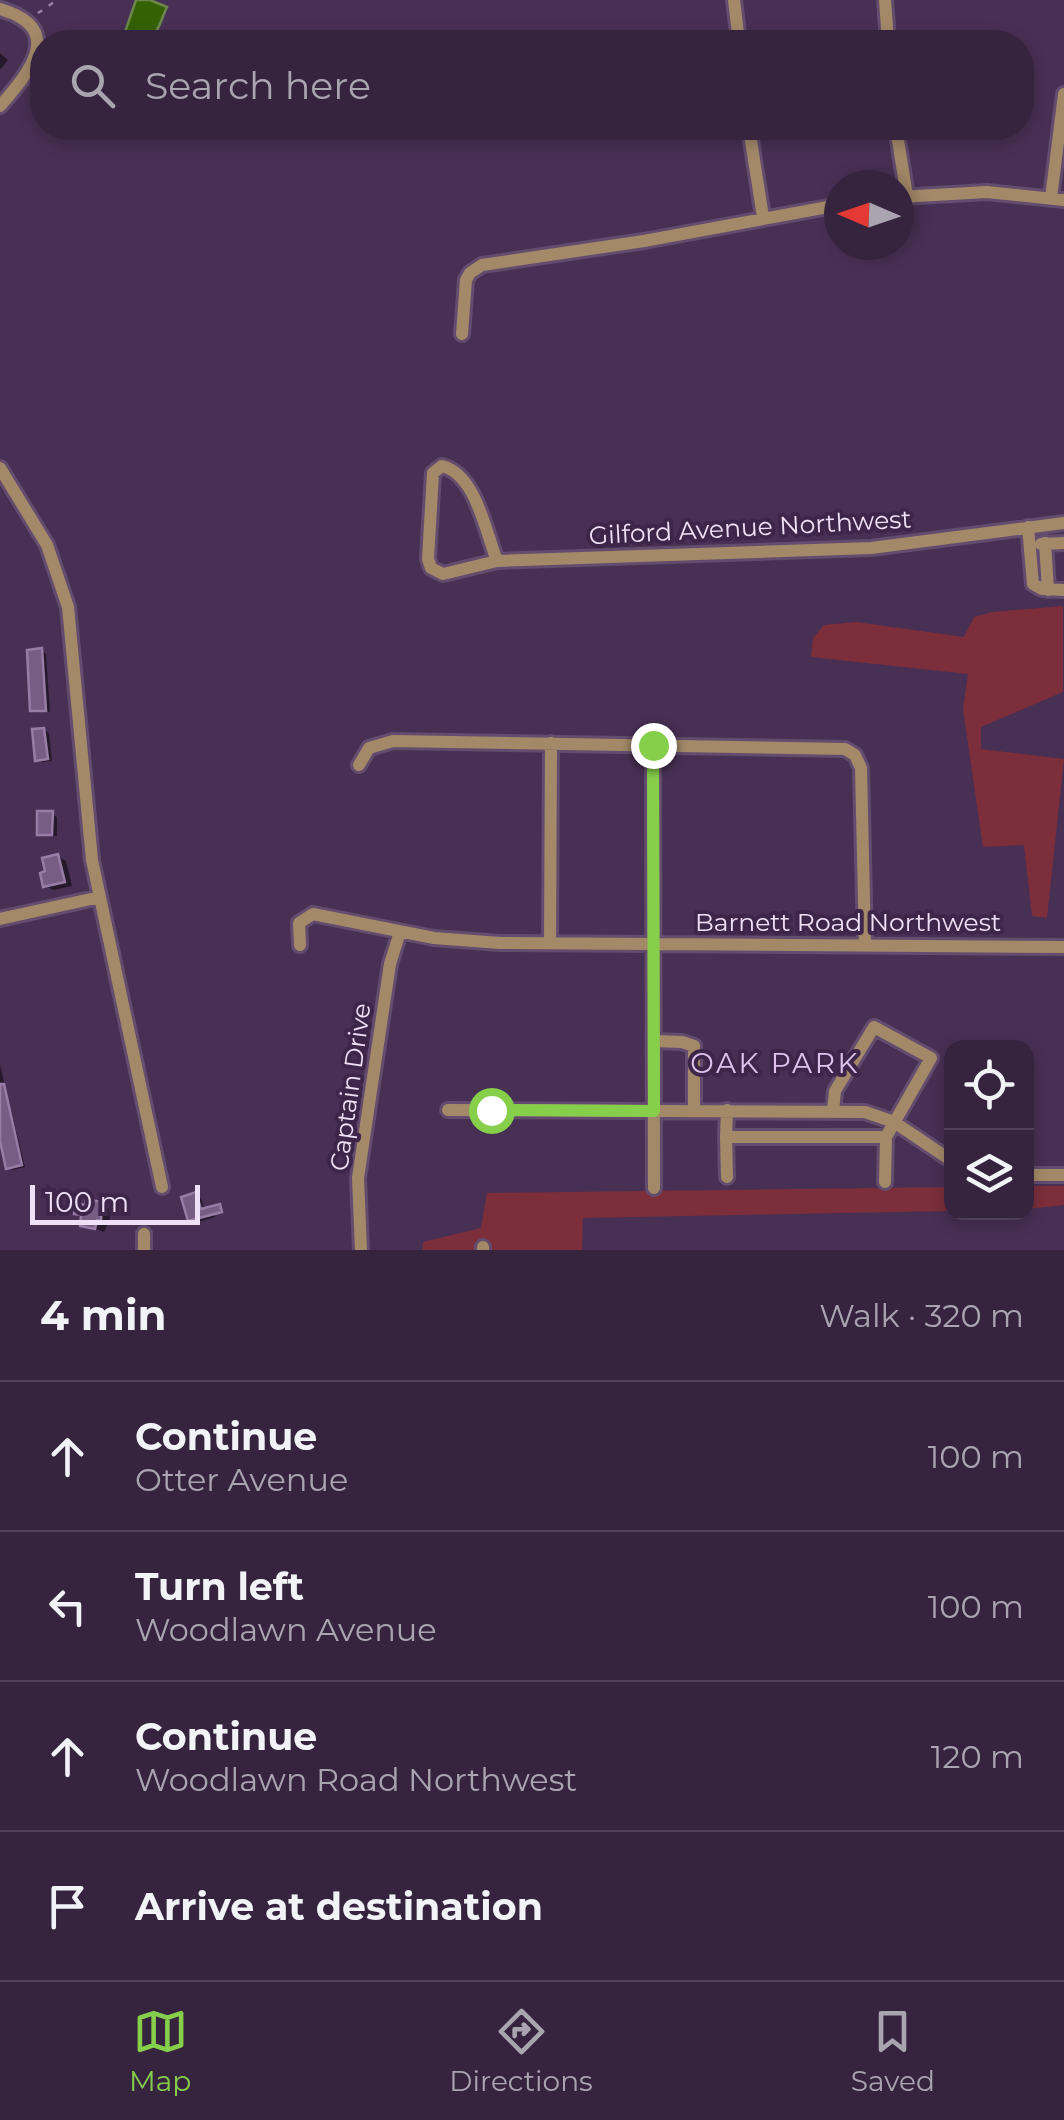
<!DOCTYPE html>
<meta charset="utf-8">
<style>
:root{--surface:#36243f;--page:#41304a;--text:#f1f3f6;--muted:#aaa4b0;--line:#504159;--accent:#86cf4b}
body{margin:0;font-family:Montserrat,sans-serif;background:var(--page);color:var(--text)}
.controls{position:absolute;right:30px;bottom:30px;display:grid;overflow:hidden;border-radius:20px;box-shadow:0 5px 15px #0003}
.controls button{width:90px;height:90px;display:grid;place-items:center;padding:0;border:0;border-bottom:2px solid var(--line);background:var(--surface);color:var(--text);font:50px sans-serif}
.compass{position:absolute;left:824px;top:170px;width:90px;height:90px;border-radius:50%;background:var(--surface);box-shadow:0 5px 15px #0003;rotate:272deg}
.scale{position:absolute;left:30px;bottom:25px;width:170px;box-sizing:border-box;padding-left:10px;border:5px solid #efe0f7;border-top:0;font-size:28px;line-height:35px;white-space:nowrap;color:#efe0f7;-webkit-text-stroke:8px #3d2649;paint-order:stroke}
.stop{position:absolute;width:30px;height:30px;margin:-22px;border:8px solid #86cf4b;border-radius:50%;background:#fff}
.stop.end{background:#86cf4b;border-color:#fff;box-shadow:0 2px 10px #0008}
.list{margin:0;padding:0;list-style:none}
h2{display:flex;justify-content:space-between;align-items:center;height:130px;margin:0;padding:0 40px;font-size:42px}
h2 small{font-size:32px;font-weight:400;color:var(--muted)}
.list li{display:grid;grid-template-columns:65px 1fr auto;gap:30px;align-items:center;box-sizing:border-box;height:150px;padding:0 40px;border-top:2px solid var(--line)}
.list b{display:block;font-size:38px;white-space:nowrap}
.list p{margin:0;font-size:32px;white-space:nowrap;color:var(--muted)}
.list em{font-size:32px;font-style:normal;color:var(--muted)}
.icon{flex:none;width:55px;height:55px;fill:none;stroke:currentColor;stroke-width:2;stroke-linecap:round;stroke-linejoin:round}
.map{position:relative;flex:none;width:1064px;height:1250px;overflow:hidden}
.search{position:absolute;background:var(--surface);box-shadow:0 5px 15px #0003;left:30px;right:30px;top:30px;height:110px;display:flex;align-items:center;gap:25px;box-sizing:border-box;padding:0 35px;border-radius:40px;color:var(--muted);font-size:38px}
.sheet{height:730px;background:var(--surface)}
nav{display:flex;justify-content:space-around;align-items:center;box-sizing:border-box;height:140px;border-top:2px solid var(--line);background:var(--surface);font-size:28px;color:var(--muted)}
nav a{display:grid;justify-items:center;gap:5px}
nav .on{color:var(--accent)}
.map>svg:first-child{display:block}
.green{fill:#7c2e3a}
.water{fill:#346103;stroke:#6c874c;stroke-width:2.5}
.shadow{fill:#0007}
.building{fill:#765d84;stroke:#977da6;stroke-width:2.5}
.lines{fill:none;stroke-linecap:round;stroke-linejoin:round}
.minor-casing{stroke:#634c6e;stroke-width:18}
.path{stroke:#9985a3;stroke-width:2.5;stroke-dasharray:5 8;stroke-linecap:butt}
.minor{stroke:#a38968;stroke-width:12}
.route{stroke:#86cf4b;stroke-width:12}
.labels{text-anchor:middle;stroke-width:8;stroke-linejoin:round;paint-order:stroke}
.street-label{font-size:25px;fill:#efe0f7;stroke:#3d2649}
.neighbourhood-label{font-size:28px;letter-spacing:2.5px;fill:#dec2ed;stroke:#3d2649}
</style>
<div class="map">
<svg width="1064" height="1250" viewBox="0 0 1064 1250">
<rect width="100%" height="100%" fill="#483054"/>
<!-- green -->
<path class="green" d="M1063,606V692L981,727V749L1064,759L1047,918L1032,916L1024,845L983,847L963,709L968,674L811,657L813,638L824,625L856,622L964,637L974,617L992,612Z
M1027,1186H1064V1205L1027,1209Z
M951,1187V1211L583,1218L582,1250H423V1242L481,1228L487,1193Z"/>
<!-- water -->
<path class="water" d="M136,0H150L167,7C155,33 158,43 127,42L125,32Z"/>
<!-- shadow -->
<path class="shadow" d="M0,53L8,60L0,70Z
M42,651L46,654L50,712L32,709Z
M44,730L49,733L52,761L42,762L38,759Z
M52,814L57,817V836H45L40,834Z
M58,856L66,861L72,886L54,890L45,886Z
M0,1065L25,1167L13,1170L8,1167L0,1130Z
M196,1195L201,1198L205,1211L215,1212V1217L195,1223L191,1220Z
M101,1204L109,1209L110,1218L104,1232L82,1224L84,1217L76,1212Z"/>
<!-- building -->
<path class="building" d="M42,648L46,711H30L27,650Z
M44,728L48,759L35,761L32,729Z
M37,811H53L52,835H37Z
M58,854L65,882L43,887L40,873L45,871L42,858Z
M0,1084H4L22,1165L6,1169L0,1141Z
M196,1192L201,1209L220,1204L222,1212L188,1221L181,1197Z
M86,1199L102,1202L101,1221L97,1220L95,1229L80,1226L81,1215L74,1214L76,1203L85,1205Z"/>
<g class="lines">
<defs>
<path id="minor" d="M734,0L739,42
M885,0L888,42
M0,9C66,28 30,72 0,106
M749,128L763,217
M896,128L907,196
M899,197L987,192L1064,200
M1051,198L1064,94
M462,334L466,280L470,273L482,265L644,241L839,205
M442,466C476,474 486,533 497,561L443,574L431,568L428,559L433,473Z
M0,468L47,545L68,607L92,860L162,1187
M1028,527L1033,584L1042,589L1064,590
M1045,543L1048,590
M1041,544L1064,543
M497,561L871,548L1064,523
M653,745L654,1188
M359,765L369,748L393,741L845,749L855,755L861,768L865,945
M0,919L100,897
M550,942L551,743
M300,945L299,923L313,914L434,938L500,943L1064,947
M654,1041L682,1042L694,1046V1111
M448,1110L865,1112L894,1122L952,1161
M727,1110L726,1137H886L931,1058L874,1027L835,1091L833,1111
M726,1137L727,1177
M1026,1175H1064
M885,1182L886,1137
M144,1250V1234
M361,1250L358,1178L390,964L400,932
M483,1250V1247"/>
</defs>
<!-- minor casing -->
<use href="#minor" class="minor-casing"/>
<!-- path -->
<path class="path" d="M38,13L57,0"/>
<!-- minor -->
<use href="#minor" class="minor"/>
</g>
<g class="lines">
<!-- route -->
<path class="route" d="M491,1110L654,1111L653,745"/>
</g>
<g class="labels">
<!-- street labels -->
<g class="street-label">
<text transform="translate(750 527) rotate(-3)" y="9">Gilford Avenue Northwest</text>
<text x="848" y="931">Barnett Road Northwest</text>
<text transform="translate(350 1087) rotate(-82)" y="9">Captain Drive</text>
</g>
<!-- neighbourhood labels -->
<g class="neighbourhood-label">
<text x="775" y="1073">OAK PARK</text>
</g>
</g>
</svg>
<div class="controls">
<button><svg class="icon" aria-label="locate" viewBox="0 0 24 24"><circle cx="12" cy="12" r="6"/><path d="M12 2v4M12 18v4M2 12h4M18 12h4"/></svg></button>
<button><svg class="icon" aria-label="layers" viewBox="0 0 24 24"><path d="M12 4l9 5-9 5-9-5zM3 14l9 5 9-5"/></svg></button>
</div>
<svg class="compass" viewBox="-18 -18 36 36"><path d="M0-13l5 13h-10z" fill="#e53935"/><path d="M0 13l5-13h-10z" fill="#aaa4b0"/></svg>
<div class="scale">100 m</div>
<div class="stop" style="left:491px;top:1110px"></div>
<div class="stop end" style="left:653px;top:745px"></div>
<div class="search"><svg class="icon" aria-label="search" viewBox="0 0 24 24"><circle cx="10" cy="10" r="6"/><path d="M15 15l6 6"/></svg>Search here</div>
</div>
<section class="sheet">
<h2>4 min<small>Walk · 320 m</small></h2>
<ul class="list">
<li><svg class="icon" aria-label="ahead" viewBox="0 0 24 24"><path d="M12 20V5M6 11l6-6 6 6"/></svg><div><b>Continue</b><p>Otter Avenue</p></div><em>100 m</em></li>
<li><svg class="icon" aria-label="left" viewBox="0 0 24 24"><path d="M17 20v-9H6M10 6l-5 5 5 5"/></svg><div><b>Turn left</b><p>Woodlawn Avenue</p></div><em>100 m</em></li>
<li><svg class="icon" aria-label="ahead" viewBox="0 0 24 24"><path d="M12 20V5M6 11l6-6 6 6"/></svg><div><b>Continue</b><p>Woodlawn Road Northwest</p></div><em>120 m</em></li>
<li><svg class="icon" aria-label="arrive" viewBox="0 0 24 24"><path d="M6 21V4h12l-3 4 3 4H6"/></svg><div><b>Arrive at destination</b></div></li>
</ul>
</section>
<nav>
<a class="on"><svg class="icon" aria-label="map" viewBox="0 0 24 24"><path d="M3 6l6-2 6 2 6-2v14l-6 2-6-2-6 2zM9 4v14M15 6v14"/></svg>Map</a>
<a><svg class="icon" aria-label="directions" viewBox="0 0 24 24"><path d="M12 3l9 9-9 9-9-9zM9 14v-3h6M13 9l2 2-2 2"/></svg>Directions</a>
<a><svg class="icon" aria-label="saved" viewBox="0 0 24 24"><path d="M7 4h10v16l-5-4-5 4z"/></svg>Saved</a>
</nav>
